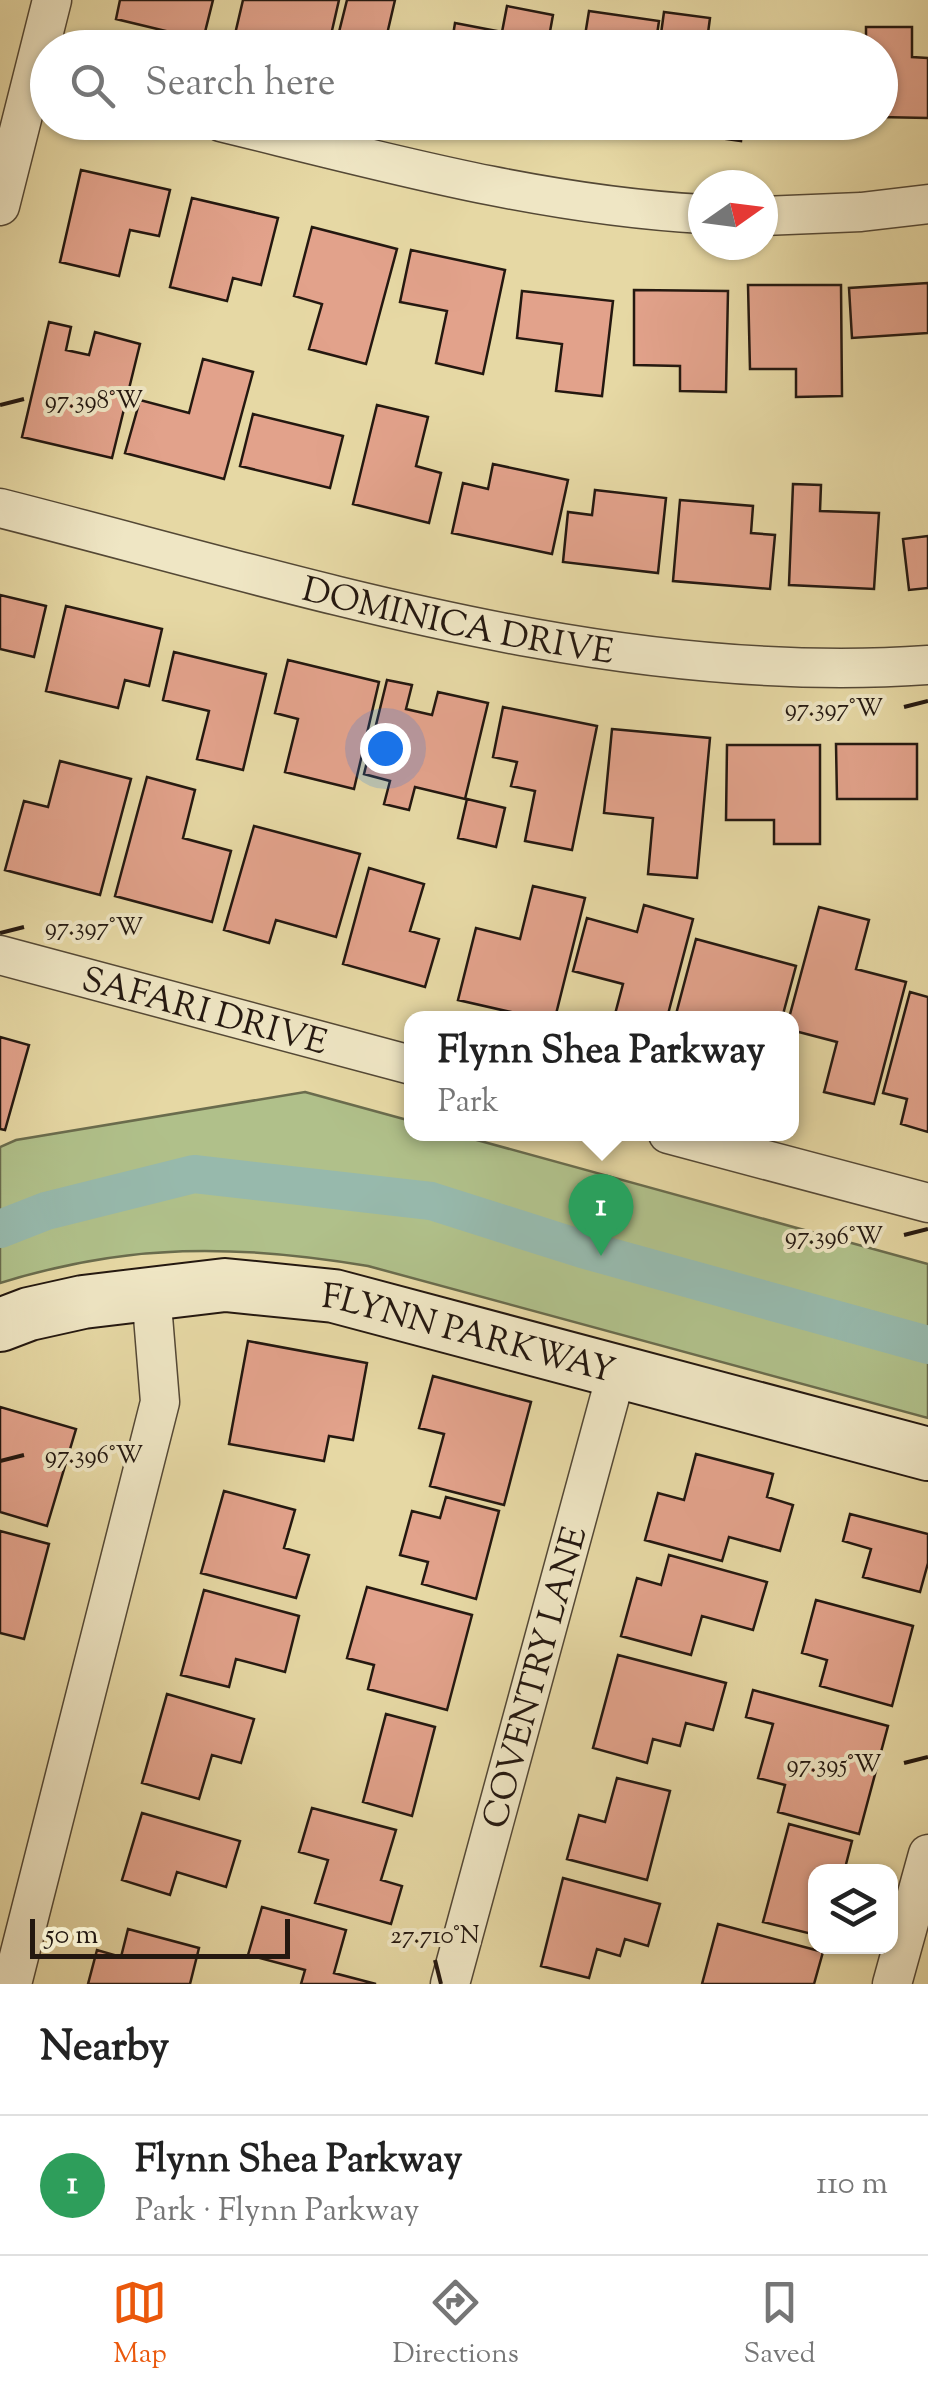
<!DOCTYPE html>
<meta charset="utf-8">
<style>
:root{--surface:#fff;--page:#f6f6f6;--text:#222;--muted:#767676;--line:#e0e0e0;--accent:#ea580c}
body{margin:0;font-family:"Sorts Mill Goudy",serif;background:var(--page);color:var(--text)}
.controls{position:absolute;right:30px;bottom:30px;display:grid;overflow:hidden;border-radius:20px;box-shadow:0 2px 8px #0004}
.controls button{width:90px;height:90px;display:grid;place-items:center;padding:0;border:0;border-bottom:2px solid var(--line);background:var(--surface);color:var(--text);font:50px sans-serif}
.compass{position:absolute;left:688px;top:170px;width:90px;height:90px;border-radius:50%;background:var(--surface);box-shadow:0 2px 8px #0004;rotate:76deg}
.scale{position:absolute;left:30px;bottom:25px;width:260px;box-sizing:border-box;padding-left:10px;border:5px solid #241810;border-top:0;font-size:28px;line-height:35px;white-space:nowrap;color:#241810;-webkit-text-stroke:8px #efe6c4;paint-order:stroke}
.you{position:absolute;left:385px;top:748px;width:35px;height:35px;margin:-25px;border:8px solid #fff;border-radius:50%;background:#1a73e8;box-shadow:0 0 0 15px #1a73e833}
.badge{display:grid;place-items:center;width:65px;height:65px;border-radius:50%;background:var(--accent);color:#fff;font-size:32px;font-weight:700}
.pin{position:absolute;translate:-50% -82px;filter:drop-shadow(0 2px 5px #0008)}
.pin::after{content:'';position:absolute;top:52px;width:35px;height:30px;background:inherit;clip-path:polygon(0 0,100% 0,50% 100%)}
.popup{position:absolute;left:404px;top:1011px;width:395px;height:130px;box-sizing:border-box;display:grid;place-content:center;border-radius:20px;background:var(--surface);filter:drop-shadow(0 2px 8px #0005);font-size:32px;white-space:nowrap;color:var(--muted)}
.popup b{font-size:38px;color:var(--text)}
.popup::after{content:'';position:absolute;left:50%;top:100%;margin-left:-20px;border:20px solid transparent;border-top-color:var(--surface)}
.list{margin:0;padding:0;list-style:none}
h2{display:flex;justify-content:space-between;align-items:center;height:130px;margin:0;padding:0 40px;font-size:42px}
h2 small{font-size:32px;font-weight:400;color:var(--muted)}
.list li{display:grid;grid-template-columns:65px 1fr auto;gap:30px;align-items:center;box-sizing:border-box;height:140px;padding:0 40px;border-top:2px solid var(--line)}
.list b{display:block;font-size:38px;white-space:nowrap}
.list p{margin:0;font-size:32px;white-space:nowrap;color:var(--muted)}
.list em{font-size:32px;font-style:normal;color:var(--muted)}
.icon{flex:none;width:55px;height:55px;fill:none;stroke:currentColor;stroke-width:2;stroke-linecap:round;stroke-linejoin:round}
.map{position:relative;flex:none;width:928px;height:1984px;overflow:hidden}
.search{position:absolute;background:var(--surface);box-shadow:0 2px 8px #0004;left:30px;right:30px;top:30px;height:110px;display:flex;align-items:center;gap:25px;box-sizing:border-box;padding:0 35px;border-radius:55px;color:var(--muted);font-size:38px}
.sheet{height:270px;background:var(--surface)}
nav{display:flex;justify-content:space-around;align-items:center;box-sizing:border-box;height:140px;border-top:2px solid var(--line);background:var(--surface);font-size:28px;color:var(--muted)}
nav a{display:grid;justify-items:center;gap:5px}
nav .on{color:var(--accent)}
.map>svg:first-child{display:block}
.green{fill:#b0c08a;stroke:#6a6c4d;stroke-width:2.5}
.lines{fill:none;stroke-linecap:round;stroke-linejoin:round}
.canal{stroke:#97b9ac;stroke-width:38}
.building{fill:#e2a28b;stroke:#241810;stroke-width:2.5}
.street-casing{stroke:#544835;stroke-width:41}
.secondary-casing{stroke:#241810;stroke-width:56}
.street{stroke:#efe6c4;stroke-width:38}
.secondary{stroke:#efe6c4;stroke-width:52}
.ticks{fill:none;stroke:#241810;stroke-width:4}
.labels{text-anchor:middle;stroke-width:8;stroke-linejoin:round;paint-order:stroke}
.street-label{font-size:35px;fill:#241810;stroke:#efe6c4}
.ticks-label{font-size:25px;text-anchor:middle;fill:#241810;stroke:#efe6c4;stroke-width:8;stroke-linejoin:round;paint-order:stroke}
</style>
<div class="map">
<svg width="928" height="1984" viewBox="0 0 928 1984">
<rect width="100%" height="100%" fill="#e6d8a4"/>
<filter id="stains"><feTurbulence type="fractalNoise" baseFrequency=".002" numOctaves="4"/><feColorMatrix values="0 0 0 0 .2 0 0 0 0 .09 0 0 0 0 .02 0 0 0 .5 -.17"/></filter>
<radialGradient id="worn" r=".72"><stop offset=".6" stop-color="#630" stop-opacity="0"/><stop offset="1" stop-color="#630" stop-opacity=".3"/></radialGradient>
<!-- green -->
<path class="green" d="M305,1092L411,1121V1134H455L928,1264V1418L368,1266C236,1244 129,1243 0,1283V1147L16,1140Z"/>
<g class="lines">
<!-- canal -->
<path class="canal" d="M0,1229L46,1211L194,1174L431,1201L582,1249L928,1345"/>
</g>
<!-- building -->
<path class="building" d="M120,0H213L203,40L116,19Z
M243,0H339L328,48L232,47Z
M347,0H395L388,30L433,42L431,48H335Z
M507,6L553,15L547,48H451L455,23L502,32Z
M589,11L659,21L655,48H583Z
M664,12L710,18L706,48H659Z
M866,27H912V57L928,58V118L880,117V48H866Z
M763,38L808,41V48H763Z
M549,122H645L643,138Z
M649,122H743L741,141L648,128Z
M757,122H849L848,135L757,130Z
M81,170L170,190L159,236L130,230L119,276L60,262Z
M192,198L278,218L261,285L233,278L227,301L170,287Z
M312,227L397,249L366,364L309,349L322,304L294,296Z
M411,250L505,270L483,374L436,363L447,311L400,302Z
M928,283V333L852,338L849,288Z
M748,285H841L842,396L796,397V369H750Z
M634,290L728,291L726,392L680,391V366L634,365Z
M522,291L613,301L602,396L556,391L562,344L517,338Z
M49,322L71,327L66,350L89,355L95,332L140,344L112,458L22,437Z
M203,359L253,372L224,479L125,453L140,400L189,413Z
M377,405L428,417L416,466L441,473L429,523L353,504Z
M253,414L343,436L330,488L240,466Z
M493,464L568,480L552,554L452,533L463,483L488,489Z
M793,484L821,485L820,511L879,513L874,589L789,585Z
M595,490L666,498L658,573L563,562L568,512L592,515Z
M680,500L753,506L751,533L775,535L770,589L673,581Z
M928,536V588L909,590L903,539Z
M0,595L46,606L34,657L0,649Z
M66,606L162,629L149,686L125,680L118,708L46,691Z
M174,652L266,674L243,770L197,759L209,711L163,700Z
M288,660L379,682L354,789L285,772L298,719L275,713Z
M387,680L412,685L406,709L432,715L438,692L488,703L465,799L415,787L409,810L384,804L390,781L364,774Z
M503,707L597,726L572,850L525,841L535,791L511,786L517,762L493,757Z
M612,729L710,738L697,878L648,874L653,818L604,813Z
M836,744H917V799H837Z
M727,745H820V844H774V820H726Z
M60,761L131,779L100,895L5,870L24,801L48,807Z
M147,777L195,790L183,838L231,851L212,922L115,896Z
M467,799L505,808L496,847L458,838Z
M254,826L360,854L336,937L276,920L269,943L224,930Z
M369,868L424,884L410,931L439,939L425,987L343,964Z
M533,886L585,898L555,1018H537L458,1000L476,928L520,939Z
M644,905L693,919L667,1018H614L623,984L573,971L587,918L637,932Z
M819,907L869,920L856,969L906,982L874,1104L824,1092L837,1042L791,1030L789,1018Z
M696,939L796,966L782,1018H675Z
M910,992L928,997V1132L901,1124L907,1099L883,1093Z
M0,1037L29,1045L5,1130L0,1129Z
M248,1341L367,1363L353,1440L329,1436L324,1461L229,1444Z
M433,1376L531,1402L504,1505L430,1486L444,1434L419,1428Z
M0,1407L76,1429L47,1526L0,1512Z
M696,1454L773,1474L767,1497L793,1505L780,1551L729,1537L722,1561L645,1540L658,1493L684,1500Z
M224,1491L295,1510L284,1548L309,1555L296,1598L201,1573Z
M446,1497L499,1511L476,1599L422,1584L428,1562L400,1555L412,1511L440,1518Z
M850,1514L928,1534V1563L920,1592L863,1577L871,1549L843,1541Z
M0,1531L49,1544L24,1639L0,1633Z
M669,1555L767,1582L753,1630L702,1616L691,1655L621,1636L637,1578L661,1585Z
M367,1587L472,1615L447,1710L368,1689L374,1665L347,1658Z
M204,1590L299,1616L285,1672L236,1659L229,1687L181,1675Z
M816,1600L913,1626L892,1706L820,1686L827,1660L802,1653Z
M618,1655L726,1683L713,1730L686,1723L680,1746L653,1739L647,1763L593,1748Z
M753,1690L888,1726L859,1834L778,1812L785,1785L758,1778L773,1724L746,1717Z
M167,1694L254,1719L241,1763L212,1755L199,1799L142,1783Z
M386,1714L435,1727L412,1816L363,1802Z
M617,1778L670,1791L647,1880L567,1859L579,1815L605,1822Z
M312,1808L396,1830L381,1880L402,1886L391,1924L315,1903L328,1860L299,1852Z
M142,1813L240,1841L226,1887L177,1872L170,1895L122,1880Z
M789,1824L852,1841L844,1872H816V1935L763,1922Z
M563,1878L660,1904L648,1946L625,1939L620,1956L597,1949L589,1978L541,1966Z
M262,1907L346,1930L334,1973L376,1984H301L305,1970L248,1955Z
M718,1924L823,1952L814,1984H702Z
M128,1929L199,1948L190,1984H88L97,1950L121,1957Z"/>
<g class="lines">
<defs>
<g id="street">
<path d="M221,122C380,161 538,205 703,214"/>
<path d="M0,206L52,0"/>
<path d="M763,216L861,212L928,204"/>
<path id="s1" d="M0,508C303,585 612,687 928,665"/>
<path id="s2" d="M0,955L411,1065"/>
<path d="M668,1134L928,1203"/>
<path d="M12,1984L160,1402L151,1292"/>
<path id="s3" d="M450,1984L617,1371"/>
<path d="M892,1984L928,1854"/>
</g>
<g id="secondary">
<path id="s4" d="M0,1325L29,1314L83,1302L225,1285L334,1296L928,1454"/>
</g>
</defs>
<!-- street casing -->
<use href="#street" class="street-casing"/>
<!-- secondary casing -->
<use href="#secondary" class="secondary-casing"/>
<!-- street -->
<use href="#street" class="street"/>
<!-- secondary -->
<use href="#secondary" class="secondary"/>
</g>
<!-- ticks -->
<path class="ticks" d="M0,405L24,399M904,707L928,701M0,933L24,927M904,1235L928,1229M0,1461L24,1455M904,1763L928,1757M435,1960L441,1984"/>
<g class="labels">
<!-- street labels -->
<g class="street-label">
<text dy="12" stroke="none"><textPath href="#s1" startOffset="472">DOMINICA DRIVE</textPath></text>
<text dy="12" stroke="none"><textPath href="#s2" startOffset="212">SAFARI DRIVE</textPath></text>
<text dy="12" stroke="none"><textPath href="#s4" startOffset="478">FLYNN PARKWAY</textPath></text>
<text dy="12" stroke="none"><textPath href="#s3" startOffset="318">COVENTRY LANE</textPath></text>
</g>
</g>
<g class="ticks-label">
<text x="94" y="408">97.398°W</text>
<text x="834" y="716">97.397°W</text>
<text x="94" y="935">97.397°W</text>
<text x="834" y="1244">97.396°W</text>
<text x="94" y="1463">97.396°W</text>
<text x="834" y="1772">97.395°W</text>
<text x="435" y="1943">27.710°N</text>
</g>
<rect width="100%" height="100%" filter="url(#stains)"/>
<rect width="100%" height="100%" fill="url(#worn)"/>
</svg>
<div class="controls">
<button><svg class="icon" aria-label="layers" viewBox="0 0 24 24"><path d="M12 4l9 5-9 5-9-5zM3 14l9 5 9-5"/></svg></button>
</div>
<svg class="compass" viewBox="-18 -18 36 36"><path d="M0-13l5 13h-10z" fill="#e53935"/><path d="M0 13l5-13h-10z" fill="#767676"/></svg>
<div class="scale">50 m</div>
<div class="you"></div>
<div class="pin badge" style="left:601px;top:1256px;background:#2e9e5b">1</div>
<div class="popup"><b>Flynn Shea Parkway</b>Park</div>
<div class="search"><svg class="icon" aria-label="search" viewBox="0 0 24 24"><circle cx="10" cy="10" r="6"/><path d="M15 15l6 6"/></svg>Search here</div>
</div>
<section class="sheet">
<h2>Nearby<small></small></h2>
<ul class="list">
<li><span class="badge" style="background:#2e9e5b">1</span><div><b>Flynn Shea Parkway</b><p>Park · Flynn Parkway</p></div><em>110 m</em></li>
</ul>
</section>
<nav>
<a class="on"><svg class="icon" aria-label="map" viewBox="0 0 24 24"><path d="M3 6l6-2 6 2 6-2v14l-6 2-6-2-6 2zM9 4v14M15 6v14"/></svg>Map</a>
<a><svg class="icon" aria-label="directions" viewBox="0 0 24 24"><path d="M12 3l9 9-9 9-9-9zM9 14v-3h6M13 9l2 2-2 2"/></svg>Directions</a>
<a><svg class="icon" aria-label="saved" viewBox="0 0 24 24"><path d="M7 4h10v16l-5-4-5 4z"/></svg>Saved</a>
</nav>
